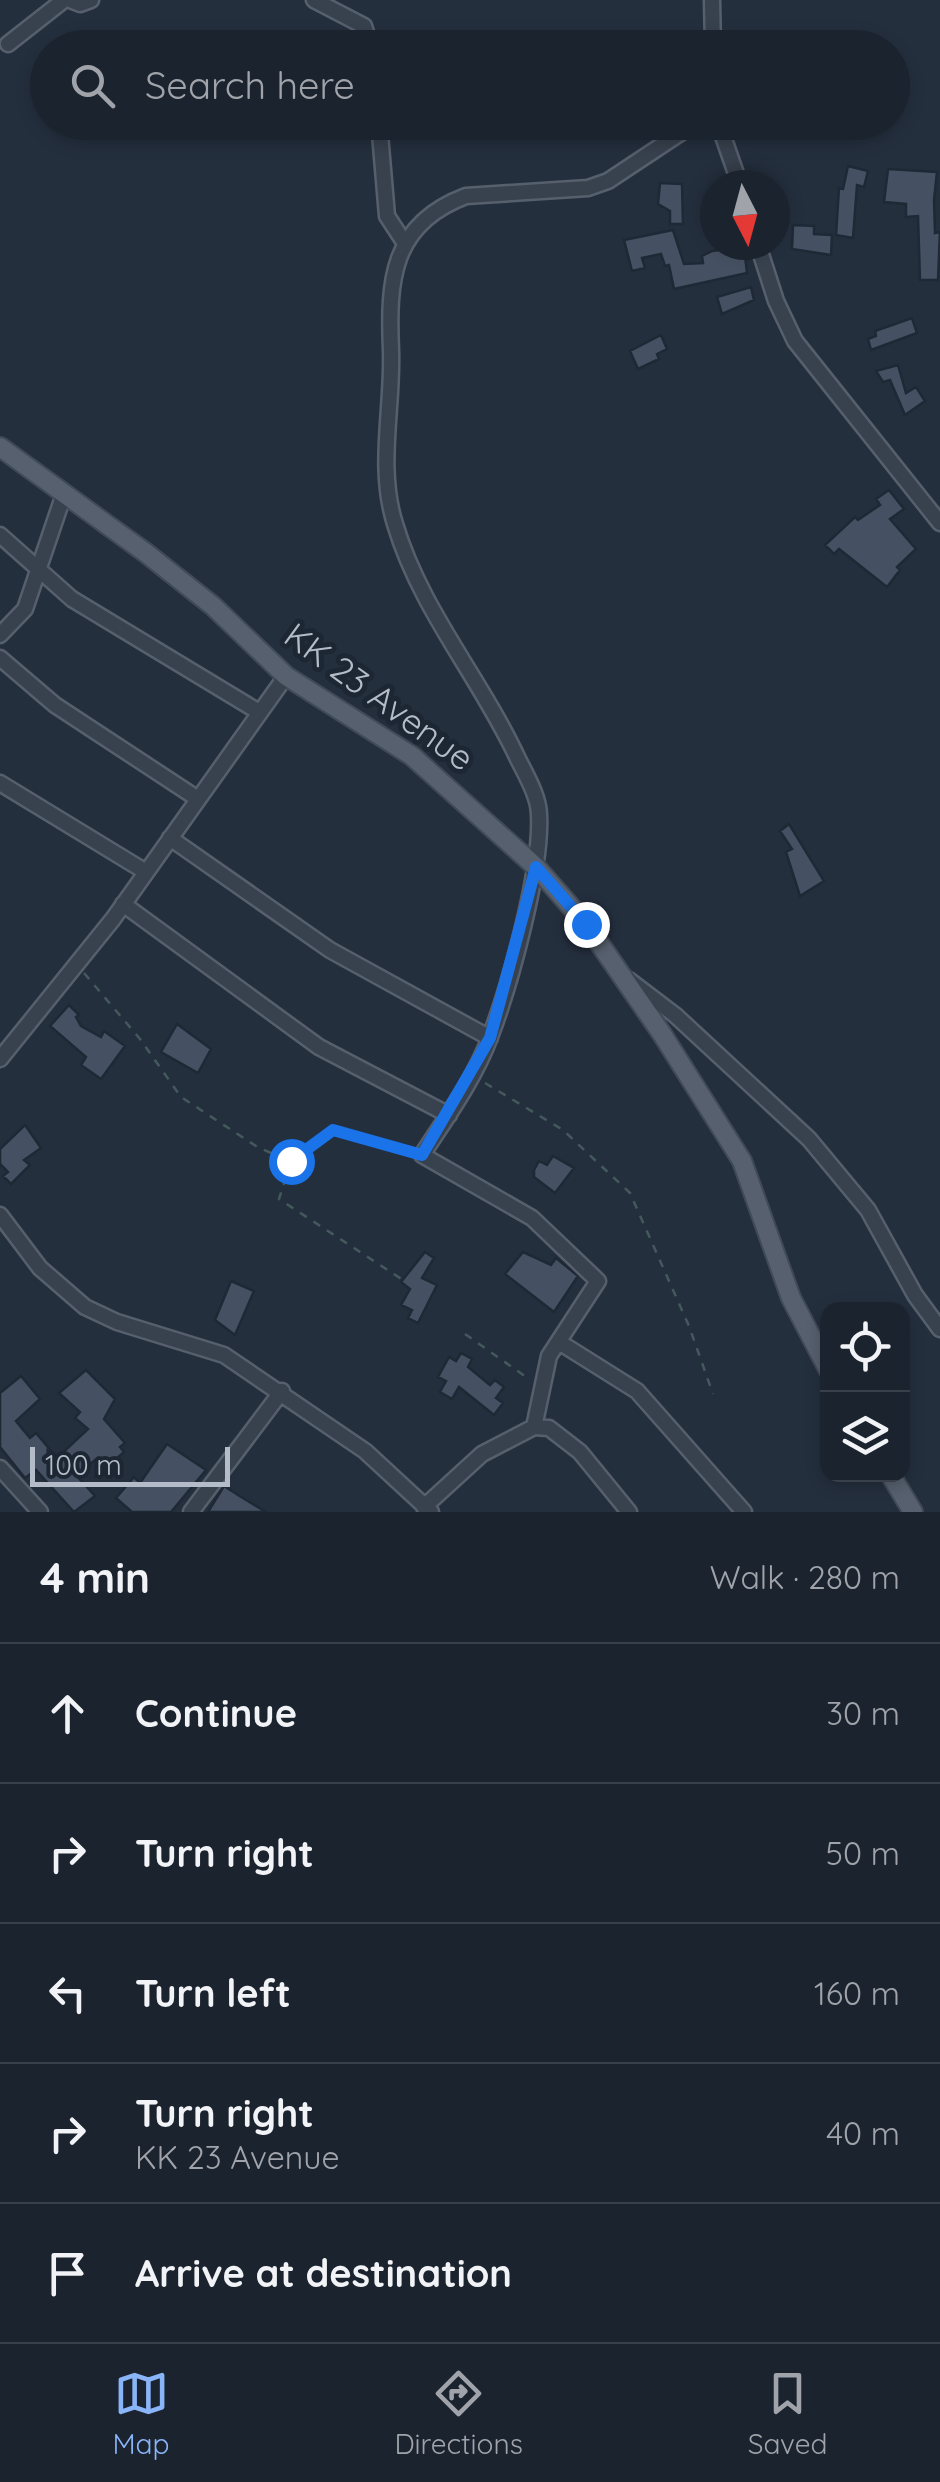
<!DOCTYPE html>
<meta charset="utf-8">
<style>
:root{--surface:#1b232e;--page:#242b36;--text:#f1f3f6;--muted:#a0a4aa;--line:#39404a;--accent:#8ab4f8}
body{margin:0;font-family:Quicksand,sans-serif;background:var(--page);color:var(--text)}
.controls{position:absolute;right:30px;bottom:30px;display:grid;overflow:hidden;border-radius:20px;box-shadow:0 5px 15px #0003}
.controls button{width:90px;height:90px;display:grid;place-items:center;padding:0;border:0;border-bottom:2px solid var(--line);background:var(--surface);color:var(--text);font:50px sans-serif}
.compass{position:absolute;left:700px;top:170px;width:90px;height:90px;border-radius:50%;background:var(--surface);box-shadow:0 5px 15px #0003;rotate:174deg}
.scale{position:absolute;left:30px;bottom:25px;width:200px;box-sizing:border-box;padding-left:10px;border:5px solid #b4bcc9;border-top:0;font-size:28px;line-height:35px;white-space:nowrap;color:#b4bcc9;-webkit-text-stroke:8px #1d2633;paint-order:stroke}
.stop{position:absolute;width:30px;height:30px;margin:-22px;border:8px solid #1a73e8;border-radius:50%;background:#fff}
.stop.end{background:#1a73e8;border-color:#fff;box-shadow:0 2px 10px #0008}
.list{margin:0;padding:0;list-style:none}
h2{display:flex;justify-content:space-between;align-items:center;height:130px;margin:0;padding:0 40px;font-size:42px}
h2 small{font-size:32px;font-weight:400;color:var(--muted)}
.list li{display:grid;grid-template-columns:65px 1fr auto;gap:30px;align-items:center;box-sizing:border-box;height:140px;padding:0 40px;border-top:2px solid var(--line)}
.list b{display:block;font-size:38px;white-space:nowrap}
.list p{margin:0;font-size:32px;white-space:nowrap;color:var(--muted)}
.list em{font-size:32px;font-style:normal;color:var(--muted)}
.icon{flex:none;width:55px;height:55px;fill:none;stroke:currentColor;stroke-width:2;stroke-linecap:round;stroke-linejoin:round}
.map{position:relative;flex:none;width:940px;height:1512px;overflow:hidden}
.search{position:absolute;background:var(--surface);box-shadow:0 5px 15px #0003;left:30px;right:30px;top:30px;height:110px;display:flex;align-items:center;gap:25px;box-sizing:border-box;padding:0 35px;border-radius:55px;color:var(--muted);font-size:38px}
.sheet{height:830px;background:var(--surface)}
nav{display:flex;justify-content:space-around;align-items:center;box-sizing:border-box;height:140px;border-top:2px solid var(--line);background:var(--surface);font-size:28px;color:var(--muted)}
nav a{display:grid;justify-items:center;gap:5px}
nav .on{color:var(--accent)}
.map>svg:first-child{display:block}
.building{fill:#455162;stroke:#1f2835;stroke-width:2.5}
.lines{fill:none;stroke-linecap:round;stroke-linejoin:round}
.minor-casing{stroke:#565f6c;stroke-width:19}
.major-casing{stroke:#414a57;stroke-width:22}
.path{stroke:#44595c;stroke-width:2.5;stroke-dasharray:8 8;stroke-linecap:butt}
.minor{stroke:#38414e;stroke-width:14}
.major{stroke:#56606e;stroke-width:18}
.route{stroke:#1a73e8;stroke-width:12}
.labels{text-anchor:middle;stroke-width:10;stroke-linejoin:round;paint-order:stroke}
.street-label{font-size:35px;fill:#b4bcc9;stroke:#1d2633}
</style>
<div class="map">
<svg width="940" height="1512" viewBox="0 0 940 1512">
<rect width="100%" height="100%" fill="#242f3e"/>
<!-- building -->
<path class="building" d="M848,166L868,171L864,187L857,185L853,238L836,235L839,188L843,189Z
M888,169L937,172L934,200L935,233L940,232L938,280H920L918,216L906,217V204L884,202Z
M660,183L682,184L683,224H670V211L658,204Z
M793,225L814,226V234L832,235L831,255L792,249Z
M673,230L684,264L703,263L702,256L712,251L744,247L747,273L674,289L669,265L665,266L661,254L642,258L645,268L632,271L624,240Z
M751,287L754,300L722,314L717,297Z
M912,318L917,333L871,350L868,339L876,336L875,331Z
M661,335L667,349L657,354L659,359L638,369L630,351Z
M898,365L906,393L916,387L925,401L905,415L890,380L883,382L876,371Z
M889,490L904,509L890,519L916,549L897,567L900,570L887,587L839,549L834,554L825,545L855,517L858,520L880,505L876,499Z
M789,824L824,881L800,896L786,852L792,849L780,831Z
M69,1005L79,1015L76,1017L81,1026L101,1037L104,1031L125,1046L101,1079L81,1065L86,1057L50,1026Z
M177,1024L211,1049L198,1073L161,1052Z
M25,1125L41,1148L24,1160L30,1165L11,1184L3,1176L8,1172L0,1164V1149Z
M553,1156L574,1168L555,1193L534,1177V1170L539,1161L547,1165Z
M425,1252L434,1258L422,1278L437,1285L418,1323L408,1318L412,1310L401,1305L410,1289L401,1282Z
M523,1252L551,1265L556,1258L578,1276L554,1312L505,1274Z
M231,1281L254,1291L235,1335L215,1320Z
M461,1353L472,1359L468,1367L490,1385L495,1380L504,1387L496,1398L503,1403L494,1415L459,1387L452,1399L440,1392L446,1381L438,1377L449,1357L456,1361Z
M86,1370L115,1399L104,1419L125,1443L120,1447L124,1452L104,1470L95,1460L77,1476L95,1496L74,1512L36,1470L25,1478L0,1447V1393L21,1376L40,1399L16,1421L30,1438L36,1433L57,1458L88,1429L75,1418L80,1412L59,1393Z
M167,1444L206,1470L171,1512H132L116,1498L134,1477L140,1483Z
M224,1486L238,1495L266,1512H208Z"/>
<g class="lines">
<defs>
<path id="minor" d="M70,0L80,4L91,0
M314,0L364,26L371,48
M712,0L713,48
M8,44L64,0
M379,122L387,216L404,242
M718,122L740,185
M758,245L776,301L795,341L940,523
M0,535L72,599L259,712
M0,635L25,609L64,494
M0,658L55,705L198,799
M0,783L146,872
M170,838L330,950L490,1038
M123,904L319,1047L449,1115
M629,980L675,1015L809,1139L868,1210L915,1295L940,1329
M0,1059L113,919L286,676
M0,1215L40,1268L85,1307L117,1322L224,1355L365,1451L431,1512
M559,1342L637,1391L744,1512
M534,1427L549,1356L598,1281L532,1218L422,1155C446,1118 475,1078 490,1037C510,985 542,869 539,815C539,797 526,775 518,759C481,679 420,609 395,524C377,467 393,409 391,351C388,281 391,224 466,196L588,188L608,181L697,122
M0,1468L40,1512
M424,1507L482,1454L534,1427L549,1428L580,1452L629,1512
M191,1512L282,1391"/>
<path id="major" d="M0,447L146,553L213,606L286,676L412,756L536,867L586,924L662,1034L742,1161L791,1298L828,1369
M890,1474L913,1512"/>
</defs>
<!-- minor casing -->
<use href="#minor" class="minor-casing"/>
<!-- major casing -->
<use href="#major" class="major-casing"/>
<!-- path -->
<path class="path" d="M84,973L140,1039L181,1097L259,1148L291,1161L333,1131L411,1151
M485,1083L563,1130L630,1193L689,1326L713,1394
M291,1162L279,1199L403,1280
M465,1334L529,1379"/>
<!-- minor -->
<use href="#minor" class="minor"/>
<!-- major -->
<use href="#major" class="major"/>
</g>
<g class="lines">
<!-- route -->
<path class="route" d="M291,1161L333,1130L422,1155L490,1038L536,867L586,924"/>
</g>
<g class="labels">
<!-- street labels -->
<g class="street-label">
<text transform="translate(379 697) rotate(36)" y="12">KK 23 Avenue</text>
</g>
</g>
</svg>
<div class="controls">
<button><svg class="icon" aria-label="locate" viewBox="0 0 24 24"><circle cx="12" cy="12" r="6"/><path d="M12 2v4M12 18v4M2 12h4M18 12h4"/></svg></button>
<button><svg class="icon" aria-label="layers" viewBox="0 0 24 24"><path d="M12 4l9 5-9 5-9-5zM3 14l9 5 9-5"/></svg></button>
</div>
<svg class="compass" viewBox="-18 -18 36 36"><path d="M0-13l5 13h-10z" fill="#e53935"/><path d="M0 13l5-13h-10z" fill="#a0a4aa"/></svg>
<div class="scale">100 m</div>
<div class="stop" style="left:291px;top:1161px"></div>
<div class="stop end" style="left:586px;top:924px"></div>
<div class="search"><svg class="icon" aria-label="search" viewBox="0 0 24 24"><circle cx="10" cy="10" r="6"/><path d="M15 15l6 6"/></svg>Search here</div>
</div>
<section class="sheet">
<h2>4 min<small>Walk · 280 m</small></h2>
<ul class="list">
<li><svg class="icon" aria-label="ahead" viewBox="0 0 24 24"><path d="M12 20V5M6 11l6-6 6 6"/></svg><div><b>Continue</b></div><em>30 m</em></li>
<li><svg class="icon" aria-label="right" viewBox="0 0 24 24"><path d="M7 20v-9h11M14 6l5 5-5 5"/></svg><div><b>Turn right</b></div><em>50 m</em></li>
<li><svg class="icon" aria-label="left" viewBox="0 0 24 24"><path d="M17 20v-9H6M10 6l-5 5 5 5"/></svg><div><b>Turn left</b></div><em>160 m</em></li>
<li><svg class="icon" aria-label="right" viewBox="0 0 24 24"><path d="M7 20v-9h11M14 6l5 5-5 5"/></svg><div><b>Turn right</b><p>KK 23 Avenue</p></div><em>40 m</em></li>
<li><svg class="icon" aria-label="arrive" viewBox="0 0 24 24"><path d="M6 21V4h12l-3 4 3 4H6"/></svg><div><b>Arrive at destination</b></div></li>
</ul>
</section>
<nav>
<a class="on"><svg class="icon" aria-label="map" viewBox="0 0 24 24"><path d="M3 6l6-2 6 2 6-2v14l-6 2-6-2-6 2zM9 4v14M15 6v14"/></svg>Map</a>
<a><svg class="icon" aria-label="directions" viewBox="0 0 24 24"><path d="M12 3l9 9-9 9-9-9zM9 14v-3h6M13 9l2 2-2 2"/></svg>Directions</a>
<a><svg class="icon" aria-label="saved" viewBox="0 0 24 24"><path d="M7 4h10v16l-5-4-5 4z"/></svg>Saved</a>
</nav>
